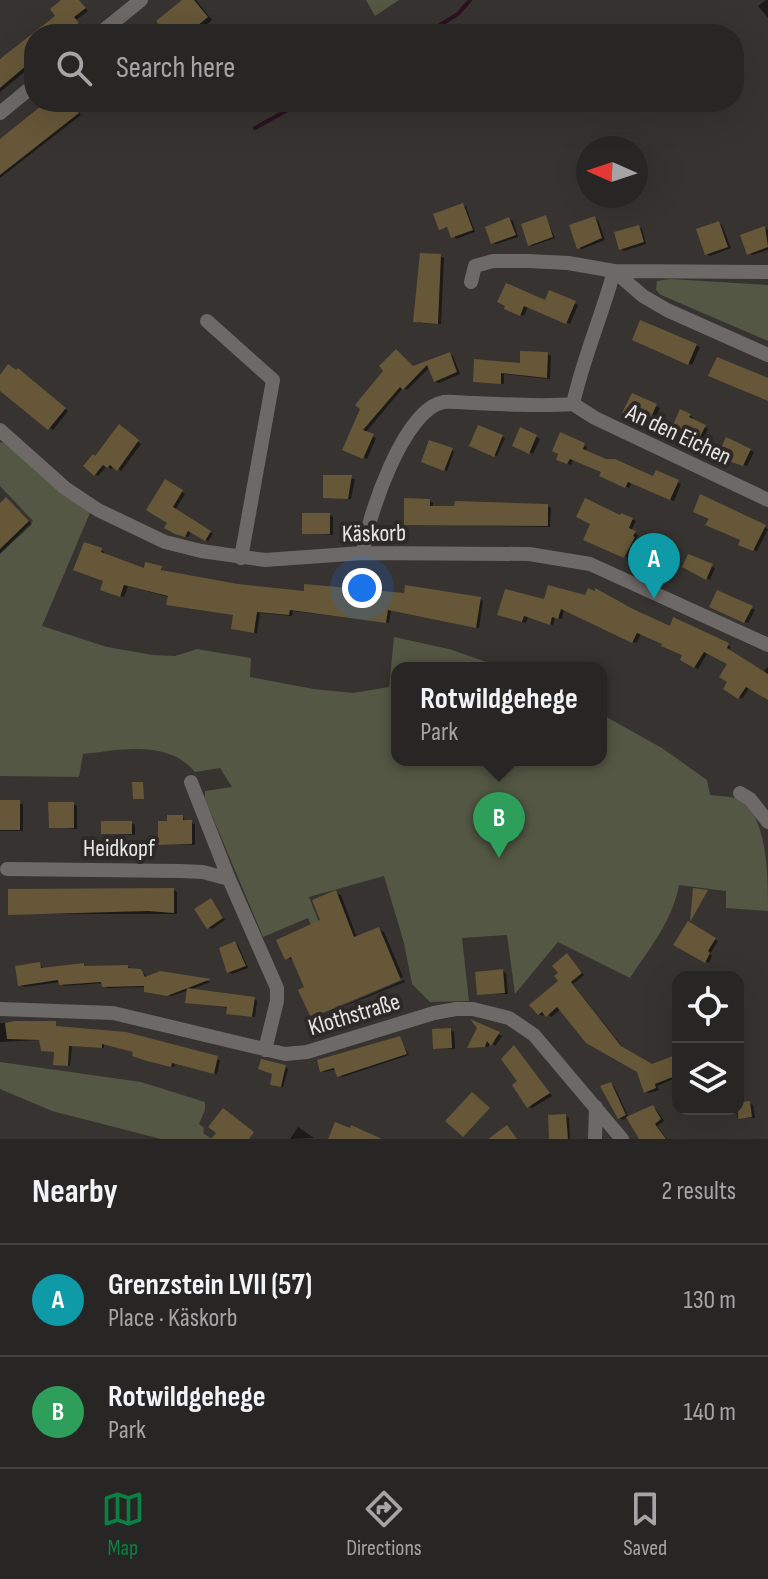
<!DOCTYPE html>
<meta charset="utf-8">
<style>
:root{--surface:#282625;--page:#302e2d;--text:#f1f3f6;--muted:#a5a5a7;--line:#444342;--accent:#0b8043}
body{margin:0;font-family:"Sofia Sans Condensed",sans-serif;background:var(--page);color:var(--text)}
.controls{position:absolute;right:24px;bottom:24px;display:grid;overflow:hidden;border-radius:16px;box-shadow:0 8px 32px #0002}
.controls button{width:72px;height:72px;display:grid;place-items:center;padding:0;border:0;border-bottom:2px solid var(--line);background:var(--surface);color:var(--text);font:40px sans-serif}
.compass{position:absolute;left:576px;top:136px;width:72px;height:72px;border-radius:50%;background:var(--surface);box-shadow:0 8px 32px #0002;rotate:273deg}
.you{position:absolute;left:362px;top:588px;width:28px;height:28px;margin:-20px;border:6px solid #fff;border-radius:50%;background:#1a73e8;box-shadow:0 0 0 12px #1a73e833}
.badge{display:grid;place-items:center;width:52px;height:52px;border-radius:50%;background:var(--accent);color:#fff;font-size:26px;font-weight:700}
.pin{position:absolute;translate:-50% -66px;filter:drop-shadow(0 2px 4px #0008)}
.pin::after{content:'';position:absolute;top:42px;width:28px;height:24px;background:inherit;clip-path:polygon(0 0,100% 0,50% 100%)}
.popup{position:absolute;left:391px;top:662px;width:216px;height:104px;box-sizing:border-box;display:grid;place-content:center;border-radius:16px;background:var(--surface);filter:drop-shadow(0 2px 6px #0005);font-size:26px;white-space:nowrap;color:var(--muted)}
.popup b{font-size:30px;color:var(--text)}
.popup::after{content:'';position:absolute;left:50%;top:100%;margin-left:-16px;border:16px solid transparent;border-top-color:var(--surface)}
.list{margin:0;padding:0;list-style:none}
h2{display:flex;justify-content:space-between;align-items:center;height:104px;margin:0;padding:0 32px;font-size:34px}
h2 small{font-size:26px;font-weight:400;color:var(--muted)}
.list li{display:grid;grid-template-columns:52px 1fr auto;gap:24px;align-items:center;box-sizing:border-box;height:112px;padding:0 32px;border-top:2px solid var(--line)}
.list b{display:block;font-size:30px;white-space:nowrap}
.list p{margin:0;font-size:26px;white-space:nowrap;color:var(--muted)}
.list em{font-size:26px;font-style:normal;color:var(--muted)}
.icon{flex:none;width:44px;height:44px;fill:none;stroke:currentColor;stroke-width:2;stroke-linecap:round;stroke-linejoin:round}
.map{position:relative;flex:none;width:768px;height:1139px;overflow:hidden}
.search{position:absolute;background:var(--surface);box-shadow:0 8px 32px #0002;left:24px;right:24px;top:24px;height:88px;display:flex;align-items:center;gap:20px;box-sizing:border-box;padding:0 28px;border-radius:32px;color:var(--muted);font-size:30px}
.sheet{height:328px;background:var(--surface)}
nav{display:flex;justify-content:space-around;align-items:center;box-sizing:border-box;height:112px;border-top:2px solid var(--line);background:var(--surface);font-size:22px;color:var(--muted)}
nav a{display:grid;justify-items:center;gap:4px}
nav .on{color:var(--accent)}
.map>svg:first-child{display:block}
.green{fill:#535743}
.shadow{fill:#0007}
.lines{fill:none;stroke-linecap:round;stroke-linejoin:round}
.stream{stroke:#2c1120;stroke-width:4}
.building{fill:#665738}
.minor{stroke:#6d6967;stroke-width:14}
.labels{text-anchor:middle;stroke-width:8;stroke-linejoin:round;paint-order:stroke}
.street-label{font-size:24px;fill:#e7e5e4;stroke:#2c2927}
</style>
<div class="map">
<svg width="768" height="1139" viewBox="0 0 768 1139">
<rect width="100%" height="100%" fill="#363331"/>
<!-- green -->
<path class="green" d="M366,0H399L375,16Z
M670,279L768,285V341L661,295L656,290L657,281Z
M0,442L9,444L64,494L90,513L42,626L107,647L153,655L175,656L197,649L251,658L250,677L314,689L353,693L389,687L394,637L449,649L504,668H397V760H601V714L662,748L707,780L710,795C720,796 732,796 741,800C768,819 768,877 768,911L726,908V891L679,885C673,920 649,949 630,978L558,942L515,994L507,935L462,938L469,1001L430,1002L412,984L404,943L384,876L309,897L330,950L323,954L308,918L263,937L205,799V791L232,787L220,768L195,772C167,739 121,750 83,754L79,777L0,776V553L33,521L0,486Z
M0,1062L141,1082L205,1102V1110L199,1124L204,1128L203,1133L212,1139H161L52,1111L0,1089Z"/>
<!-- shadow -->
<path class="shadow" d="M65,0H79L88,11L76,20L81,26L71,34H36L58,16Z
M185,0H196L212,20L196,34H169Z
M766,0H768V18L758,6Z
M34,35V64L0,92V58L2,60Z
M49,102H94L79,113L81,115L0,178V143Z
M463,205L466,207L475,232L456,239L450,228H440Z
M546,218L555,238L532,246L530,244Z
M595,218L598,220L605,240L582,249L578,247Z
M509,219L513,221L518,237L496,244L493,243Z
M719,223L722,225L731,248L710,256L706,254Z
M639,227L642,229L646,244L624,251L621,249Z
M765,228L768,230V250L752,255L749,253Z
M440,256L444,258L441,324L419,323L415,321Z
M550,292L578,305L570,324L528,306L524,316L506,308L546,302Z
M641,323L700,347L692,365L634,339Z
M450,354L453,356L460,374L439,383L435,381L430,367L407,390L403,388L365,433L376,438L367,459L345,449L414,367Z
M548,354L551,356L550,379L504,374V384L475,381Z
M17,372H21L68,411L53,430L0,389V378Z
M633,395L660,408L653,422L638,415L636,418L625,412Z
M681,412L693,417L692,421L708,429L701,443L685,436Z
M479,427L505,438L497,456L471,445Z
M122,429L141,444L121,471L114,466L111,469L107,466L98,476L95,474L96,458Z
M521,430L540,439L533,454L515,445Z
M561,435L587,447L585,453L654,479L657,472L681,484L674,501L632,482L629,488L601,475L603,472L573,459L571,465L562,461Z
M727,440L754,452L747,466L723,458Z
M452,450L454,452L447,471L426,463Z
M325,477L355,479L351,499L325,497Z
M166,482L185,494L175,510L213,534L208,541L192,531L188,537L181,535Z
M701,497L768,529L757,551L741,544L742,540L711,519Z
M7,499L32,524L0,554V505Z
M430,501L433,503V508L548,506L551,508L550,527L406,524Z
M330,515L333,517V535L304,533Z
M622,515L636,521L631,531L638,535L628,558L586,539Z
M101,550L104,552L103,555L145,570L161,568L164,572L237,586L306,594L480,599L483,601L479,628L391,610L389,623L293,611L292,616L260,613L257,633L237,630L234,628L235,615L128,586L124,597L105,591V581L79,571Z
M689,557L715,568L710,580L685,566Z
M506,591L710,636L731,647L729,651L763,672L768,667V698L750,687L742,699L726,688L730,682V664L708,652L698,669L682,659L684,654L641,634L636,643L564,609L562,619L555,617L553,625L528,617L526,623L503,616Z
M718,593L755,610L748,623L711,606Z
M0,802L23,804V831H0Z
M73,804L77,806V829L51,827Z
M183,817L186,822L195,824V845L160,844L169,823Z
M131,823L135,825V835L103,833Z
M174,890L177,892V914H10Z
M336,893L341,895L357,938L379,929L384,932L403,977L313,1015L306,988L294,960L286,958L322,921Z
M211,900L225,920L212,929L208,927Z
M688,924L718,941L710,954L712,956L709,963L676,944Z
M235,943L238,945L248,968L232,974L229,972Z
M568,956L584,975L573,984L625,1050L652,1066L678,1056V1077L657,1086L659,1090L649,1093L645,1092L639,1071L561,1009L551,1017L546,1013L542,1016L539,1014L561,982Z
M40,965L44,969L83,965L88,968L128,967L145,974L147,979L160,973L211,982L172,996L149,993L146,991V987L107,988L104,983L64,986L61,982L24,987L20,985Z
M502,971L506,973L508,994H478Z
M404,980L405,982L315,1018Z
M254,999L257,1001L255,1017L232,1014L229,1008L187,1002Z
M0,1023H55L58,1028L220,1060L217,1074L175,1064L174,1067L152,1062L135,1052L104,1044V1048L72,1046L70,1066L58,1065L56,1052L43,1050L41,1040L0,1042Z
M476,1024L502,1036L495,1046L491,1042L488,1047H469L479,1028Z
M451,1030L454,1032L455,1049L435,1048Z
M400,1039L409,1055L342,1077L337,1069L325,1072L322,1071Z
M514,1048L552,1096L532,1108L528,1106L520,1082Z
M285,1067L288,1069L283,1087L274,1086L275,1073Z
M611,1084L614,1086L629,1118L653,1107L656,1109L664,1121L657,1126L667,1139H642L628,1117L623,1120L620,1118Z
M750,1103L753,1105L755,1118H737L738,1104Z
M566,1116L569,1118L570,1139H551Z
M298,1127L301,1129L314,1138L290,1139Z"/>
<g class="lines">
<!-- stream -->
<path class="stream" d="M425,34L458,14L470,0
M255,128L302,102"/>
</g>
<!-- building -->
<path class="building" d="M61,0H79L86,8L74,17L79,23L65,34H34V59L0,88V59L55,16L50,9Z
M182,0H194L208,17L187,34H166L156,21Z
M46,102H71L79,113L0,175V139Z
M463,203L473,230L451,238L447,227L439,230L433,214Z
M546,215L553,237L528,246L521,224Z
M595,216L602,238L577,249L569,225Z
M509,217L516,235L491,244L485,227Z
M719,221L728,247L705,255L696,229Z
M639,225L644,242L619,250L614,232Z
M765,226L768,247L747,255L740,235Z
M420,253L441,254L438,324L413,322Z
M506,283L545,300L549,290L576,301L566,324L524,306L520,316L504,309L505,306L497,302Z
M640,320L697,344L688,365L632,340Z
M396,349L413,366L450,352L457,372L434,382L427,365L403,390L400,387L363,430L374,434L363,459L342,450L360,409L355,405L383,371L379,366Z
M520,351L548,352L547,378L501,373V384L473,382L474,359L520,363Z
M717,357L768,378V401L708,376Z
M8,364L16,370L18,368L66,408L48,430L0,391V375Z
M632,393L657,404L649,422L634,414L633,418L622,413Z
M680,409L691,414L689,417L706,425L697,443L669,434Z
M119,424L139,440L117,471L110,465L107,468L103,465L94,476L83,466L93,454L95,456Z
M478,425L503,435L494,457L469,446Z
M520,427L537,435L529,454L512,446Z
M560,432L585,443L583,449L606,459H615L653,476L656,470L679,480L670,500L628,482L625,488L599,476L601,472L570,459L567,464L556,460L558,454L552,451Z
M726,437L751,449L743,466L717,457Z
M429,440L453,448L444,471L421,462Z
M323,475H352L348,499L323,498Z
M165,479L183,490L173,507L211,531L205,541L188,531L185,537L175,534L164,528L167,523L146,510Z
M700,494L766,525L753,551L738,545L740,540L705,525L709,519L693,512Z
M6,497L29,521L0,549V503Z
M404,498L430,499V506H454L455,501L548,504V526L404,525Z
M585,498L620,515L621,513L633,518L629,528L636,531L633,536L635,537L624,558L583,540L590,524L576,517Z
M302,513H330V534H302Z
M84,542L102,548L101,552L144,568L145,562L162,566L161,570L238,584L304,591V584L404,593L405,585L481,597L476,628L388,610L386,623L290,610L289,615L257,612L254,633L231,629L233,615L166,605L168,596L124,585L120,597L100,590L103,581L73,570Z
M688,554L713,564L706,580L682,567Z
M548,585L585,595L588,588L595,591V588L633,609L670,626L673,617L729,643L727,648L768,674V700L746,687L738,699L723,689L727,682L719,677L727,664L704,652L694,668L680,660L682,655L661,646L662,644L637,633L632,643L561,609L558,619L552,617L550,625L524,616L522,622L497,615L505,589L544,599Z
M717,590L753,606L744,623L709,607Z
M132,782H143L144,799H133Z
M0,800H20V830H0Z
M48,802H74V828H49Z
M167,815H183V820H192V844L158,845V821H167Z
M101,821H132V834H101Z
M174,888V913L148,911L8,915V889Z
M693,888L708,890L690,922Z
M336,890L354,937L379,927L401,980L311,1018L298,990L304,987L291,957L285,960L276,940L320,920L312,900Z
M211,898L223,918L207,929L194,909Z
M688,921L716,938L708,951L710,953L705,963L673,945Z
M235,941L246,966L227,973L219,948Z
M567,953L582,973L571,982L621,1046L652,1064L678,1054V1075L655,1084L656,1088L644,1093L637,1072L586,1043L557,1007L546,1017L542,1012L538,1015L529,1005L558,981L554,976L558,973L552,966Z
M40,962L41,968L84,963V966L128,965V968L141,969L145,977L160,971L211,979L167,996L144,992V986L102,987L101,982L59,985L58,980L18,986L15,966Z
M503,969L505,993L477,995L475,972Z
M187,988L255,997L252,1017L226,1014L227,1007L185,1003Z
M470,1019L500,1032L491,1046L487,1041L485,1047L467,1048L477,1028Z
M15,1021H56V1026L126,1032L218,1056L214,1074L172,1063L171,1067L147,1061L132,1056L133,1052L102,1044V1048L69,1046L68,1066L53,1065L54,1052L41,1051L39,1040L7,1039L5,1023Z
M451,1028L452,1048L433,1049L432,1029Z
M400,1036L407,1054L337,1077L334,1068L320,1072L317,1060Z
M514,1045L550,1093L527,1108L512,1085L517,1081L501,1059Z
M261,1059L286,1065L281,1087L270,1085L272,1074L258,1069Z
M611,1082L626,1115L618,1119L600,1086Z
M472,1092L490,1108L463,1137L445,1121Z
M750,1101L752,1117L738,1119V1102Z
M653,1105L661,1119L655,1124L666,1139H639L626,1117Z
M223,1108L254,1132L249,1139H211L216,1133L208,1127Z
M566,1114L568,1139H549L548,1115Z
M335,1122L350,1128L351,1125L382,1139H328Z
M507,1125L517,1139H488Z"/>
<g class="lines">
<!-- minor -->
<path class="minor" d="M99,34L141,0
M0,113L34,85
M471,282L475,266L493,261H528L568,263L614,271L643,296L667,310L768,355
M207,321L273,380L241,558
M573,404L595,418L768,500
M0,430L65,488L98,510L165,542L201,551L265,560L363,553L529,554L590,564L768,645
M363,553C367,518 404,408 444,402C453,401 465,403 475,403C507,404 540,407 573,404C583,358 602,316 614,271L768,272
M191,782L229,879L277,988V1001L265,1050
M740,793L750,799L768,822
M7,869L180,871L203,872L229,879
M0,1009L113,1013L285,1054L307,1052L434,1013L456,1009H473L509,1018L534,1035L622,1139
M595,1139L596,1107"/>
</g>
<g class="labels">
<!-- street labels -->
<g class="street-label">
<text transform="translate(679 434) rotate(25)" y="8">An den Eichen</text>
<text transform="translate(374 533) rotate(-1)" y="8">Käskorb</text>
<text x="119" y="856">Heidkopf</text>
<text transform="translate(354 1014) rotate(-17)" y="8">Klothstraße</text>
</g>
</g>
</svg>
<div class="controls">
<button><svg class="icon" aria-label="locate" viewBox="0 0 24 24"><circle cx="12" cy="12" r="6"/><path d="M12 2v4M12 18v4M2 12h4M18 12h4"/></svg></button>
<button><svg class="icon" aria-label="layers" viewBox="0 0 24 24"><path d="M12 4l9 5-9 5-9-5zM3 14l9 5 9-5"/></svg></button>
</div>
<svg class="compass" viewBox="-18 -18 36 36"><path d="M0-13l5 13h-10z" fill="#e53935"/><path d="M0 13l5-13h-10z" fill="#a5a5a7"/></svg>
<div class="you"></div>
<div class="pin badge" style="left:654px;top:599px;background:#0f9aa8">A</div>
<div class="pin badge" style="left:499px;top:858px;background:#2e9e5b">B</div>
<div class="popup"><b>Rotwildgehege</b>Park</div>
<div class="search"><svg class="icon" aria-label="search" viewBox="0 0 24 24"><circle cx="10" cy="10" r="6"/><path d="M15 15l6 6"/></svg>Search here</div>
</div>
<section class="sheet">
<h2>Nearby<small>2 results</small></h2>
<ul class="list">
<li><span class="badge" style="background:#0f9aa8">A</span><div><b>Grenzstein LVII (57)</b><p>Place · Käskorb</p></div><em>130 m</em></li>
<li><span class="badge" style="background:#2e9e5b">B</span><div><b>Rotwildgehege</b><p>Park</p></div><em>140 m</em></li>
</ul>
</section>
<nav>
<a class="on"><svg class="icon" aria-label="map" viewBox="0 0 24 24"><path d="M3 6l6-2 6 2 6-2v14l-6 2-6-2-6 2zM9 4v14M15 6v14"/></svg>Map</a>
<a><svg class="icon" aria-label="directions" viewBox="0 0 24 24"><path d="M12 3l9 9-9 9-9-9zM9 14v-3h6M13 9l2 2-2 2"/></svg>Directions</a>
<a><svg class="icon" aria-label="saved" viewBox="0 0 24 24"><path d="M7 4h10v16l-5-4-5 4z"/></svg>Saved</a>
</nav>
